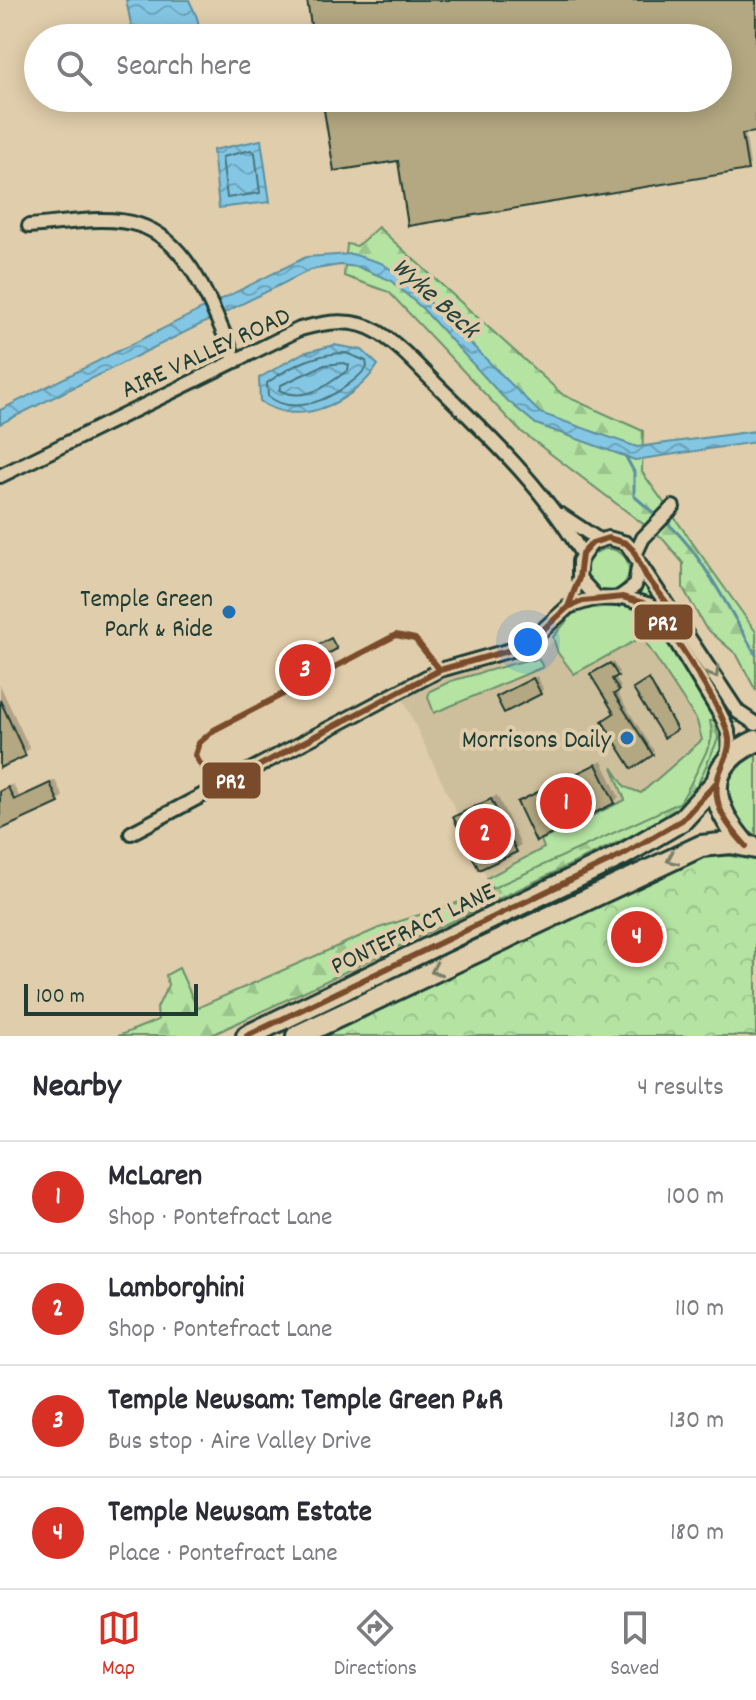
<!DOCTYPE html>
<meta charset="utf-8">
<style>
:root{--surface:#fff;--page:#f2f2f3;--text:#2b2b33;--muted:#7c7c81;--line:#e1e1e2;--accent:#d93025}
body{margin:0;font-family:Dekko,sans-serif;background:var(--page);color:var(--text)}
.scale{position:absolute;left:24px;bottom:20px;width:174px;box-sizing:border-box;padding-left:8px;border:4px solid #1f3d34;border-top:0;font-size:22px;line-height:28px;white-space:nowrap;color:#1f3d34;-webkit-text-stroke:6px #e0cdab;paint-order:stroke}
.you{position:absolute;left:528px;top:642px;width:28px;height:28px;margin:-20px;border:6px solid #fff;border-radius:50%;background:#1a73e8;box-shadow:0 0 0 12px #1a73e833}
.badge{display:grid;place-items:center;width:52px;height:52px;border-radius:50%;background:var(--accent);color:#fff;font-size:26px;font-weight:700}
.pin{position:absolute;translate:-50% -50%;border:4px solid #fff;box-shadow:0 2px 8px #0006}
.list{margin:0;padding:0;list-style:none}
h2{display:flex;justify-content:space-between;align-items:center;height:104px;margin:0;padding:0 32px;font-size:34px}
h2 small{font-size:26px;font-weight:400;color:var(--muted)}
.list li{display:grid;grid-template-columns:52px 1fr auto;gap:24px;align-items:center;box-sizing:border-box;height:112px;padding:0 32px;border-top:2px solid var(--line)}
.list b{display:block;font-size:30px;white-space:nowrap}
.list p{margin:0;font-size:26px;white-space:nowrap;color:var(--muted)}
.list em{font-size:26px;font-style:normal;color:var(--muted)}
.icon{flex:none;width:44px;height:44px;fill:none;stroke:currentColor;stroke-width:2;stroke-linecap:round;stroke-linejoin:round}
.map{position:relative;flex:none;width:756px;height:1036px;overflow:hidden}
.search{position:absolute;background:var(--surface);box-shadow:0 4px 20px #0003;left:24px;right:24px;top:24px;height:88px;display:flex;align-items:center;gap:20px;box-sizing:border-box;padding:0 28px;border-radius:44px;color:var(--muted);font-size:30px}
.sheet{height:552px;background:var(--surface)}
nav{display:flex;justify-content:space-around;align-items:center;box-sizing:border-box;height:112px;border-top:2px solid var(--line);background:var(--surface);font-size:22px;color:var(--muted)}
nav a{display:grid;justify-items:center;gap:4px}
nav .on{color:var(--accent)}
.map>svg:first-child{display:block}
.built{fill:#cebf9c}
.grass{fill:#b4e3a2;stroke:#6a906b;stroke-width:2}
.forest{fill:url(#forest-firs);stroke:#6a906b;stroke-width:2}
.park{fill:url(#park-crowns);stroke:#6a906b;stroke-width:2}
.water{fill:url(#water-waves);stroke:#5c909e;stroke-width:2}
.shadow{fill:#0003}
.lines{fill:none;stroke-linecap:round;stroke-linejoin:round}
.shore{stroke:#47747b;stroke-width:2}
.stream{stroke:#5c909e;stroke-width:3}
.building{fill:#b3a881;stroke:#1f3d34;stroke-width:2}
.minor-casing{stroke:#1f3d34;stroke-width:18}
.trunk-casing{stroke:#1f3d34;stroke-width:26}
.minor{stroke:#e0cdab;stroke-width:12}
.trunk{stroke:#e0cdab;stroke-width:20}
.bus-1-casing{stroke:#e0cdab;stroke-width:12}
.bus-1{stroke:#7a4b2a;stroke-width:6}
.oneway{stroke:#767e6a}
.poi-dot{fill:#1f6fb2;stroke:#e0cdab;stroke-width:3}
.labels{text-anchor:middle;stroke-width:8;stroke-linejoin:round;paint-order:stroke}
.street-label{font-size:26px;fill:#1f3d34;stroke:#e0cdab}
.poi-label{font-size:26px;fill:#1f3d34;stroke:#e0cdab;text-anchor:end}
.water-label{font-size:28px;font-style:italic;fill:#24443d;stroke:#e0cdab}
.line-badge{stroke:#e0cdab;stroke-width:3}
.badge-label{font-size:22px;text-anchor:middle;font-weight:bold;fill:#fff}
</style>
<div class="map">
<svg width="756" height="1036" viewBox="0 0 756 1036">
<defs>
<pattern id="forest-firs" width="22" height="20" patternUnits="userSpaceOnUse" patternTransform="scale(2)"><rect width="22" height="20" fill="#b4e3a2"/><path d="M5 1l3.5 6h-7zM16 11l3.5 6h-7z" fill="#9ac48c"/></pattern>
<pattern id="park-crowns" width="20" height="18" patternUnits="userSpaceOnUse" patternTransform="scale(2)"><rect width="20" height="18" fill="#b4e3a2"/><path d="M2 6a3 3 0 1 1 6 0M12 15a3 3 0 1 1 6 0" fill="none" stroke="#9ac48c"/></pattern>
<pattern id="water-waves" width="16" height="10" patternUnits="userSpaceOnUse" patternTransform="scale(2)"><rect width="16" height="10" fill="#84c7e5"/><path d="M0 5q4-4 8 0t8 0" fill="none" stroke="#6ba3ba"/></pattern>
</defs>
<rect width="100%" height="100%" fill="#e0cdab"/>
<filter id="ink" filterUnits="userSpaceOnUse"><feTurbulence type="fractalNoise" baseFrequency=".0125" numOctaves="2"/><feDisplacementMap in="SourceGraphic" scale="16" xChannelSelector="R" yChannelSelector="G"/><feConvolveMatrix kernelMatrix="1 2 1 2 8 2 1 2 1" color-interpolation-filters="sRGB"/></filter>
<g filter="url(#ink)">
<!-- built -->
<path class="built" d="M642,636L697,721L702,740L698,747L648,789L542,840L544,848L487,878L403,699L447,677L536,654L553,642L574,674Z"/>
<!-- grass -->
<path class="grass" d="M587 570a21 21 0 1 1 42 0a21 21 0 1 1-42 0Z
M644,583L738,721L732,725L651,600L637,595Z
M627,604C638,606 646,608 654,617C669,635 721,719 722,738H726L723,752L688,806L497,902L487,878L544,848L541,840L625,800L612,767L625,787L641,793L702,740L697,721L642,637L574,674L558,653L553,637L576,610Z
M527,660H539L543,667L434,713L428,697L430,691L451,681Z
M756,755V835C715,818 718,773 756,755Z"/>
<!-- forest -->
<path class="forest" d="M378,227L563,395L643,431L642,472L756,632V691L737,655L705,627L683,588V563L663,539L518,429L389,292L344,276L347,244L357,246Z
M710,721H716L718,739L694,793L683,807L656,824L210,1036H118L158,1020L157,1008L168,985L166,975L179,968L197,1008L379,928L469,899L679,803C684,799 709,747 711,740C713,734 711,727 710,721Z"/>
<!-- park -->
<path class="park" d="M711,853L756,860V1036H312L690,859Z"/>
<!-- water -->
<path class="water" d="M126,0H189C195,14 203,23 195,38H134Z
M261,140L270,202L219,208L213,150Z
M352,254L381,263L407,280L540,413L637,447L756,431V442L635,460L536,424L502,396L422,308L390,280L358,267L340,265L310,270L0,424V410L306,257Z
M334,345L362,350L378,365C355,401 298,430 260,401L259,378L303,353Z"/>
<!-- shadow -->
<path class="shadow" d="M309,0H756V130L745,131L750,164L747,168L400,158L324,98H718V38H315Z
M613,662L619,672L614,676L621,687L616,691L654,751L652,754L616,713L595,672Z
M537,676L543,689L540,693L499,697Z
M0,685L30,749L0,766Z
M602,761L619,797L614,802L519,803Z
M55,780L63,796L58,801L0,827V790L13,784L19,796Z
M497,795L521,845L480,868L456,818Z"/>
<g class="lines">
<!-- shore -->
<path class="shore" d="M251,150L255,153L260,193L227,198L222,157Z
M346,353L366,361L367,367C348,391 297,421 268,396L267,383C290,366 317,353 346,353Z
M344,363L349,365L348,370C328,385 305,403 279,390L281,385L324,365Z"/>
<!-- stream -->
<path class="stream" d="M626,457L634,472V496L657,516
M663,520C697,544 734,618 756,655"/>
</g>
<!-- building -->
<path class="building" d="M307,0H756V132L742,134L748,170L408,226L398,161L334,171L322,98H718V38H313Z
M331,638L337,649L308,664L302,653Z
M610,663L618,676L612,679L619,691L614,694L653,755L632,769L602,721L614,713L590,674Z
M533,678L541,694L504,713L496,697Z
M649,679L677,730L664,738L633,689Z
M0,700L26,756L0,768Z
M596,764L615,803L536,842L517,802Z
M50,783L59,803L0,830V791L8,787L14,800Z
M491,799L517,852L479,870L453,817Z"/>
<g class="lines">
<defs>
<path id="minor" d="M29,226C63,224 106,214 139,225C193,242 214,315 236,361
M0,476L300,329C325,322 353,317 378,332C401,346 422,371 442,390C494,441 545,490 582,554
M561,515L599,540
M636,553L643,538L673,507
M639,562L635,586L617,599L597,598L579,578V561L592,543L608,538L626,543L738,712L756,724
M623,597L650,605L662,619L724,721L728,731L729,758
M131,833L440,670L525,646L568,607L597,598"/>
<path id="trunk" d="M746,846C711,806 700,767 756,741
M247,1036L622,855L682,820L716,783
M297,1036L701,846L731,843L756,848"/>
</defs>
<!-- minor casing -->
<use href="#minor" class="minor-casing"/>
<!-- trunk casing -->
<use href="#trunk" class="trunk-casing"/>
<!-- minor -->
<use href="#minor" class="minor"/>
<!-- trunk -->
<use href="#trunk" class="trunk"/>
<defs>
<path id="bus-1" d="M568,607L579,578L582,554L592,543L608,538L626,543L633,550L646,576L680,620
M396,635L415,639L440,670L215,789L195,755L199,743L214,730Z
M440,670L525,646L568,607L583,601L623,597L650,605C669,627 726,712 729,739C730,750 725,759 721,769C708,800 725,823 746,846
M247,1036L622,855L682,820L716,783"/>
</defs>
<!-- bus-1 casing -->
<use href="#bus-1" class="bus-1-casing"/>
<!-- bus-1 -->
<use href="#bus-1" class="bus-1"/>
</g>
<!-- one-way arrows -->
<defs><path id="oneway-chevron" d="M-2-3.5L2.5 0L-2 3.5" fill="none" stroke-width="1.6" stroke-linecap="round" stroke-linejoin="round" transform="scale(2)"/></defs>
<g class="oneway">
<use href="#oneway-chevron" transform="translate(714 673) rotate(59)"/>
<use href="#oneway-chevron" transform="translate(672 859) rotate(156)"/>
<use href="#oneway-chevron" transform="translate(436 970) rotate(155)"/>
</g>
</g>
<!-- markers -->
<g class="poi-dot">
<circle cx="229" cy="612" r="8"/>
<circle cx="627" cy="738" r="8"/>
</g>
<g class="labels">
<!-- street labels -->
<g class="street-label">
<text transform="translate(205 351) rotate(-25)" y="9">AIRE VALLEY ROAD</text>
<text transform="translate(412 927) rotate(-26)" y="9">PONTEFRACT LANE</text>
</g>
<!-- poi labels -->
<g class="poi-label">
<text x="213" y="606">Temple Green<tspan x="213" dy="30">Park &amp; Ride</tspan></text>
<text x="611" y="747">Morrisons Daily</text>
</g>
<!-- water labels -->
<g class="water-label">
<text transform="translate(437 296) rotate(42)" y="10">Wyke Beck</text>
</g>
</g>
<g class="line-badge">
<rect x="633" y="603" width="61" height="38" rx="8" fill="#7a4b2a"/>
<rect x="201" y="761" width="61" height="39" rx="8" fill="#7a4b2a"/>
</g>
<g class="badge-label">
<text x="663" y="630">PR2</text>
<text x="231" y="788">PR2</text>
</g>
</svg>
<div class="scale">100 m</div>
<div class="you"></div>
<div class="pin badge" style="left:566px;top:803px">1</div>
<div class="pin badge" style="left:485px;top:834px">2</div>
<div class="pin badge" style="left:305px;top:670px">3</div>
<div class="pin badge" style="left:637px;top:937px">4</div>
<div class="search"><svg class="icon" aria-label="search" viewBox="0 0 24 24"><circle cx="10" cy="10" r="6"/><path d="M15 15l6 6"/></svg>Search here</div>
</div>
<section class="sheet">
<h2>Nearby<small>4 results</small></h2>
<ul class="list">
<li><span class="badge">1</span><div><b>McLaren</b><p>Shop · Pontefract Lane</p></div><em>100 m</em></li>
<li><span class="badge">2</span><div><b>Lamborghini</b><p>Shop · Pontefract Lane</p></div><em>110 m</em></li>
<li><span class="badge">3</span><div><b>Temple Newsam: Temple Green P&amp;R</b><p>Bus stop · Aire Valley Drive</p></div><em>130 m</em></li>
<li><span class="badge">4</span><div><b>Temple Newsam Estate</b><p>Place · Pontefract Lane</p></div><em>180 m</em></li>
</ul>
</section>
<nav>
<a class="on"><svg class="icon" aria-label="map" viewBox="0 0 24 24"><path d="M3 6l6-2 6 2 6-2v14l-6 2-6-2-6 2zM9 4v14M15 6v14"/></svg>Map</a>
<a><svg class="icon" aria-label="directions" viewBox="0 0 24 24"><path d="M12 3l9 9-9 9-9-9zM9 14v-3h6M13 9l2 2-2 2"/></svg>Directions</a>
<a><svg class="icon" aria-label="saved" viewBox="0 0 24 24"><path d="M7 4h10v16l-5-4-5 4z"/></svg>Saved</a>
</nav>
